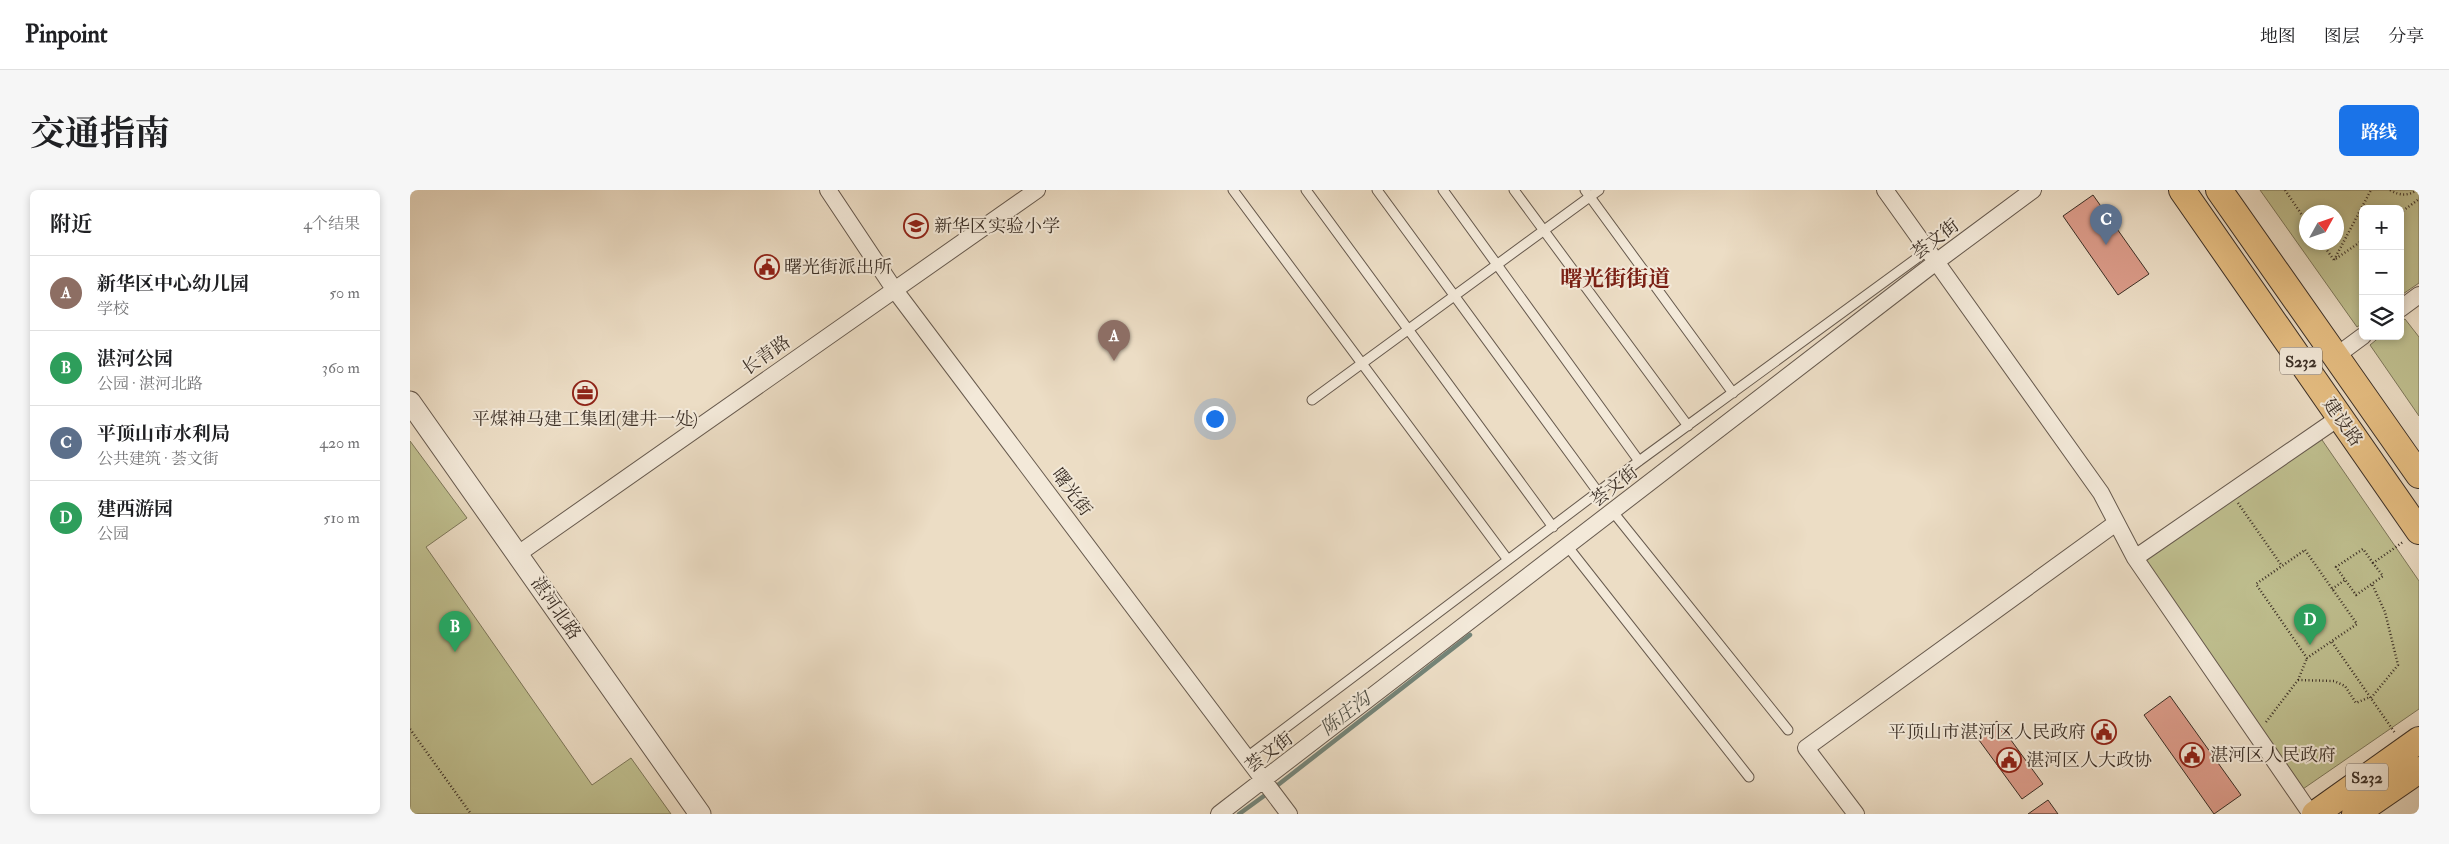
<!DOCTYPE html>
<html lang="zh">
<meta charset="utf-8">
<style>
:root{--surface:#fff;--page:#f6f6f6;--text:#202124;--muted:#757577;--line:#e0e0e0;--accent:#1a73e8}
body{margin:0;font-family:"IM FELL Double Pica","Noto Serif SC",serif;background:var(--page);color:var(--text)}
.controls{position:absolute;right:15px;top:15px;display:grid;overflow:hidden;border-radius:8px;box-shadow:0 2px 8px #0003}
.controls button{width:45px;height:45px;display:grid;place-items:center;padding:0;border:0;border-bottom:1px solid var(--line);background:var(--surface);color:var(--text);font:25px sans-serif}
.compass{position:absolute;left:1889px;top:15px;width:45px;height:45px;border-radius:50%;background:var(--surface);box-shadow:0 2px 8px #0003;rotate:50deg}
.you{position:absolute;left:804px;top:228px;width:18px;height:18px;margin:-12px;border:4px solid #fff;border-radius:50%;background:#1a73e8;box-shadow:0 0 0 8px #1a73e833}
.badge{display:grid;place-items:center;width:32px;height:32px;border-radius:50%;background:var(--accent);color:#fff;font-size:16px;font-weight:700}
.pin{position:absolute;translate:-50% -41px;filter:drop-shadow(0 1px 2px #0008)}
.pin::after{content:'';position:absolute;top:26px;width:18px;height:15px;background:inherit;clip-path:polygon(0 0,100% 0,50% 100%)}
.list{margin:0;padding:0;list-style:none}
h2{display:flex;justify-content:space-between;align-items:center;height:65px;margin:0;padding:0 20px;font-size:21px}
h2 small{font-size:16px;font-weight:400;color:var(--muted)}
.list li{display:grid;grid-template-columns:32px 1fr auto;gap:15px;align-items:center;box-sizing:border-box;height:75px;padding:0 20px;border-top:1px solid var(--line)}
.list b{display:block;font-size:19px;white-space:nowrap}
.list p{margin:0;font-size:16px;white-space:nowrap;color:var(--muted)}
.list em{font-size:16px;font-style:normal;color:var(--muted)}
.icon{flex:none;width:28px;height:28px;fill:none;stroke:currentColor;stroke-width:2;stroke-linecap:round;stroke-linejoin:round}
.map{position:relative;flex:none;width:2009px;height:624px;overflow:hidden;border-radius:8px}
header{display:flex;align-items:center;gap:30px;box-sizing:border-box;height:70px;padding:0 25px;background:var(--surface);border-bottom:1px solid var(--line)}
header strong{font-size:24px}
nav{display:flex;gap:28px;margin-inline-start:auto;font-size:18px}
.intro{display:flex;align-items:center;justify-content:space-between;box-sizing:border-box;height:120px;padding:0 30px}
h1{margin:0;font-size:35px}
.button{padding:12px 22px;border-radius:8px;background:var(--accent);color:#fff;font-size:18px;font-weight:700}
main{display:flex;gap:30px;padding:0 30px}
aside{flex:1;background:var(--surface);border-radius:8px;box-shadow:0 2px 8px #0003}
.map>svg:first-child{display:block}
.green{fill:#bfbf8f;stroke:#7d775a;fill-rule:evenodd}
.lines{fill:none;stroke-linecap:round;stroke-linejoin:round}
.stream{stroke:#748478;stroke-width:4.5}
.building{fill:#db9b89;stroke:#3b2f26}
.service-casing{stroke:#675a4e;stroke-width:11}
.minor-casing{stroke:#675a4e;stroke-width:18}
.tertiary-casing{stroke:#675a4e;stroke-width:23}
.primary-casing{stroke:#3b2f26;stroke-width:28}
.path{stroke:#3b2f26;stroke-width:2.5;stroke-dasharray:1 2.5;stroke-linecap:butt}
.service{stroke:#f3e9d9;stroke-width:9}
.minor{stroke:#f3e9d9;stroke-width:16}
.tertiary{stroke:#f3e9d9;stroke-width:21}
.primary{stroke:#e6be82;stroke-width:26}
.labels{text-anchor:middle;stroke-width:4;stroke-linejoin:round;paint-order:stroke}
.shield{fill:#f3e9d9;stroke:#72675c;stroke-width:1}
.shield-label{font-size:16px;font-weight:bold;fill:#3b2f26}
.poi-label{font-size:18px;fill:#3b2f26;stroke:#f3e9d9;text-anchor:start}
.street-label{font-size:18px;fill:#3b2f26;stroke:#f3e9d9}
.water-label{font-size:19px;font-style:italic;fill:#535248;stroke:#f3e9d9}
.district-label{font-size:22px;font-weight:bold;fill:#7a1f14;stroke:#f3e9d9}
</style>
<header>
<strong>Pinpoint</strong>
<nav><a>地图</a><a>图层</a><a>分享</a></nav>
</header>
<div class="intro"><h1>交通指南</h1><a class="button">路线</a></div>
<main>
<aside>
<h2>附近<small>4个结果</small></h2>
<ul class="list">
<li><span class="badge" style="background:#8d6e63">A</span><div><b>新华区中心幼儿园</b><p>学校</p></div><em>50 m</em></li>
<li><span class="badge" style="background:#2e9e5b">B</span><div><b>湛河公园</b><p>公园 · 湛河北路</p></div><em>360 m</em></li>
<li><span class="badge" style="background:#5c6f8a">C</span><div><b>平顶山市水利局</b><p>公共建筑 · 荟文街</p></div><em>420 m</em></li>
<li><span class="badge" style="background:#2e9e5b">D</span><div><b>建西游园</b><p>公园</p></div><em>510 m</em></li>
</ul>
</aside>
<div class="map">
<svg width="2009" height="624" viewBox="0 0 2009 624">
<rect width="100%" height="100%" fill="#ecddc5"/>
<filter id="stains"><feTurbulence type="fractalNoise" baseFrequency=".004" numOctaves="4"/><feColorMatrix values="0 0 0 0 .2 0 0 0 0 .09 0 0 0 0 .02 0 0 0 .5 -.17"/></filter>
<radialGradient id="worn" r=".72"><stop offset=".6" stop-color="#630" stop-opacity="0"/><stop offset="1" stop-color="#630" stop-opacity=".3"/></radialGradient>
<!-- green -->
<path class="green" d="M1850,0H2009V93L1990,106V19H1953V133L1947,137ZM1896,22H1926V52H1896Z
M1995,129L2009,147V226L1960,155L1971,146H1990V132Z
M1910,247L2009,391V519L1890,601L1732,370Z
M0,251L57,328L16,357L182,595L221,568L261,624H0Z"/>
<g class="lines">
<!-- stream -->
<path class="stream" d="M864,598L1060,445
M829,624L858,603"/>
</g>
<!-- building -->
<path class="building" d="M1683,5L1739,84L1708,105L1653,26Z
M1760,506L1831,605L1804,624L1734,525Z
M1587,531L1633,594L1612,609L1566,546Z
M1638,610L1648,624H1618Z"/>
<g class="lines">
<defs>
<path id="service" d="M823,0L1098,370
M896,0L1143,337
M967,0L1188,302
M1033,0L1229,271
M1104,0L1278,236
M1175,0L1323,203
M902,210L1189,0
M1203,322L1378,540
M1158,357L1339,587
M837,567L1229,271L1518,60"/>
<path id="minor" d="M418,0L484,99L879,624
M1475,0L1691,303L1725,368L1901,624
M1990,119L2009,105
M1926,166L1953,146
M108,364L627,0
M1725,368L1930,227
M809,624L1526,72L1623,0
M1446,624L1396,558L1706,333"/>
<path id="tertiary" d="M0,212L290,624"/>
<path id="primary" d="M1772,0L2009,341
M1809,0L2009,285
M1905,624L2009,550
M1945,624L2009,580"/>
</defs>
<!-- service casing -->
<use href="#service" class="service-casing"/>
<!-- minor casing -->
<use href="#minor" class="minor-casing"/>
<!-- tertiary casing -->
<use href="#tertiary" class="tertiary-casing"/>
<!-- primary casing -->
<use href="#primary" class="primary-casing"/>
<!-- path -->
<path class="path" d="M1875,0L1896,31
M1980,0C1990,6 1998,6 2007,0
M1990,23L2009,9
M1911,52L1924,70L1953,50
M1924,70L1961,0
M1828,313L1872,376
M1895,360L1947,434L1897,468L1846,394Z
M1963,373L1953,359L1926,377L1946,405L1973,386L1963,373L1993,352
M1922,399L1935,390
M1922,452L1985,543
M1888,490L1924,491L1935,496L1946,513L1960,507
M1961,508L1988,475L1975,422L1962,394
M1856,532L1888,490L1897,468
M0,539L61,624"/>
<!-- service -->
<use href="#service" class="service"/>
<!-- minor -->
<use href="#minor" class="minor"/>
<!-- tertiary -->
<use href="#tertiary" class="tertiary"/>
<!-- primary -->
<use href="#primary" class="primary"/>
</g>
<!-- icons -->
<defs>
<symbol id="school-ring" viewBox="-11 -11 22 22"><circle r="9.5" fill="#f3e9d9" stroke="#8f2418" stroke-width="1.5"/><path d="M0-5L7-2L0 1L-7-2ZM-4 1L0 2.5L4 1V4Q0 6-4 4Z" fill="#8f2418"/></symbol>
<symbol id="civic-ring" viewBox="-11 -11 22 22"><circle r="9.5" fill="#f3e9d9" stroke="#8f2418" stroke-width="1.5"/><path d="M-.6-6.5H3V-4.5H.6V-3L4-1V1h2V6H-6V1h2V-1L-.6-3ZM-1.2 2.5V6h2.4V2.5Z" fill="#8f2418"/></symbol>
<symbol id="office-ring" viewBox="-11 -11 22 22"><circle r="9.5" fill="#f3e9d9" stroke="#8f2418" stroke-width="1.5"/><path d="M-6-3h4V-5.5h4V-3h4V5H-6ZM-1-4.5V-3h2v-1.5ZM-6 0V1H6V0Z" fill="#8f2418"/></symbol>
</defs>
<g fill-rule="evenodd">
<use href="#school-ring" x="492" y="22" width="28" height="28"/>
<use href="#civic-ring" x="343" y="63" width="28" height="28"/>
<use href="#office-ring" x="161" y="189" width="28" height="28"/>
<use href="#civic-ring" x="1680" y="528" width="28" height="28"/>
<use href="#civic-ring" x="1768" y="551" width="28" height="28"/>
<use href="#civic-ring" x="1585" y="556" width="28" height="28"/>
</g>
<g class="labels">
<!-- shield labels -->
<g class="shield">
<rect x="1870" y="157.5" width="42" height="27" rx="4"/>
<rect x="1936" y="573.5" width="42" height="27" rx="4"/>
</g>
<g class="shield-label">
<text x="1891" y="177">S232</text>
<text x="1957" y="593">S232</text>
</g>
<!-- poi labels -->
<g class="poi-label">
<text x="524" y="42">新华区实验小学</text>
<text x="374" y="83">曙光街派出所</text>
<text x="175" y="235" text-anchor="middle">平煤神马建工集团(建井一处)</text>
<text x="1676" y="548" text-anchor="end">平顶山市湛河区人民政府</text>
<text x="1800" y="571">湛河区人民政府</text>
<text x="1616" y="576">湛河区人大政协</text>
</g>
<!-- street labels -->
<g class="street-label">
<text transform="translate(1525 49) rotate(-37)" y="6">荟文街</text>
<text transform="translate(356 165) rotate(-35)" y="6">长青路</text>
<text transform="translate(1933 232) rotate(55)" y="6">建设路</text>
<text transform="translate(1204 296) rotate(-38)" y="6">荟文街</text>
<text transform="translate(662 302) rotate(53)" y="6">曙光街</text>
<text transform="translate(146 418) rotate(55)" y="6">湛河北路</text>
<text transform="translate(859 562) rotate(-37)" y="6">荟文街</text>
</g>
<!-- water labels -->
<g class="water-label">
<text transform="translate(935 523) rotate(-38)" y="7">陈庄沟</text>
</g>
<!-- district labels -->
<g class="district-label">
<text x="1205" y="96">曙光街街道</text>
</g>
</g>
<rect width="100%" height="100%" filter="url(#stains)"/>
<rect width="100%" height="100%" fill="url(#worn)"/>
</svg>
<div class="controls">
<button>+</button>
<button>−</button>
<button><svg class="icon" aria-label="layers" viewBox="0 0 24 24"><path d="M12 4l9 5-9 5-9-5zM3 14l9 5 9-5"/></svg></button>
</div>
<svg class="compass" viewBox="-18 -18 36 36"><path d="M0-13l5 13h-10z" fill="#e53935"/><path d="M0 13l5-13h-10z" fill="#757577"/></svg>
<div class="you"></div>
<div class="pin badge" style="left:704px;top:171px;background:#8d6e63">A</div>
<div class="pin badge" style="left:45px;top:462px;background:#2e9e5b">B</div>
<div class="pin badge" style="left:1696px;top:55px;background:#5c6f8a">C</div>
<div class="pin badge" style="left:1900px;top:455px;background:#2e9e5b">D</div>
</div>
</main>
